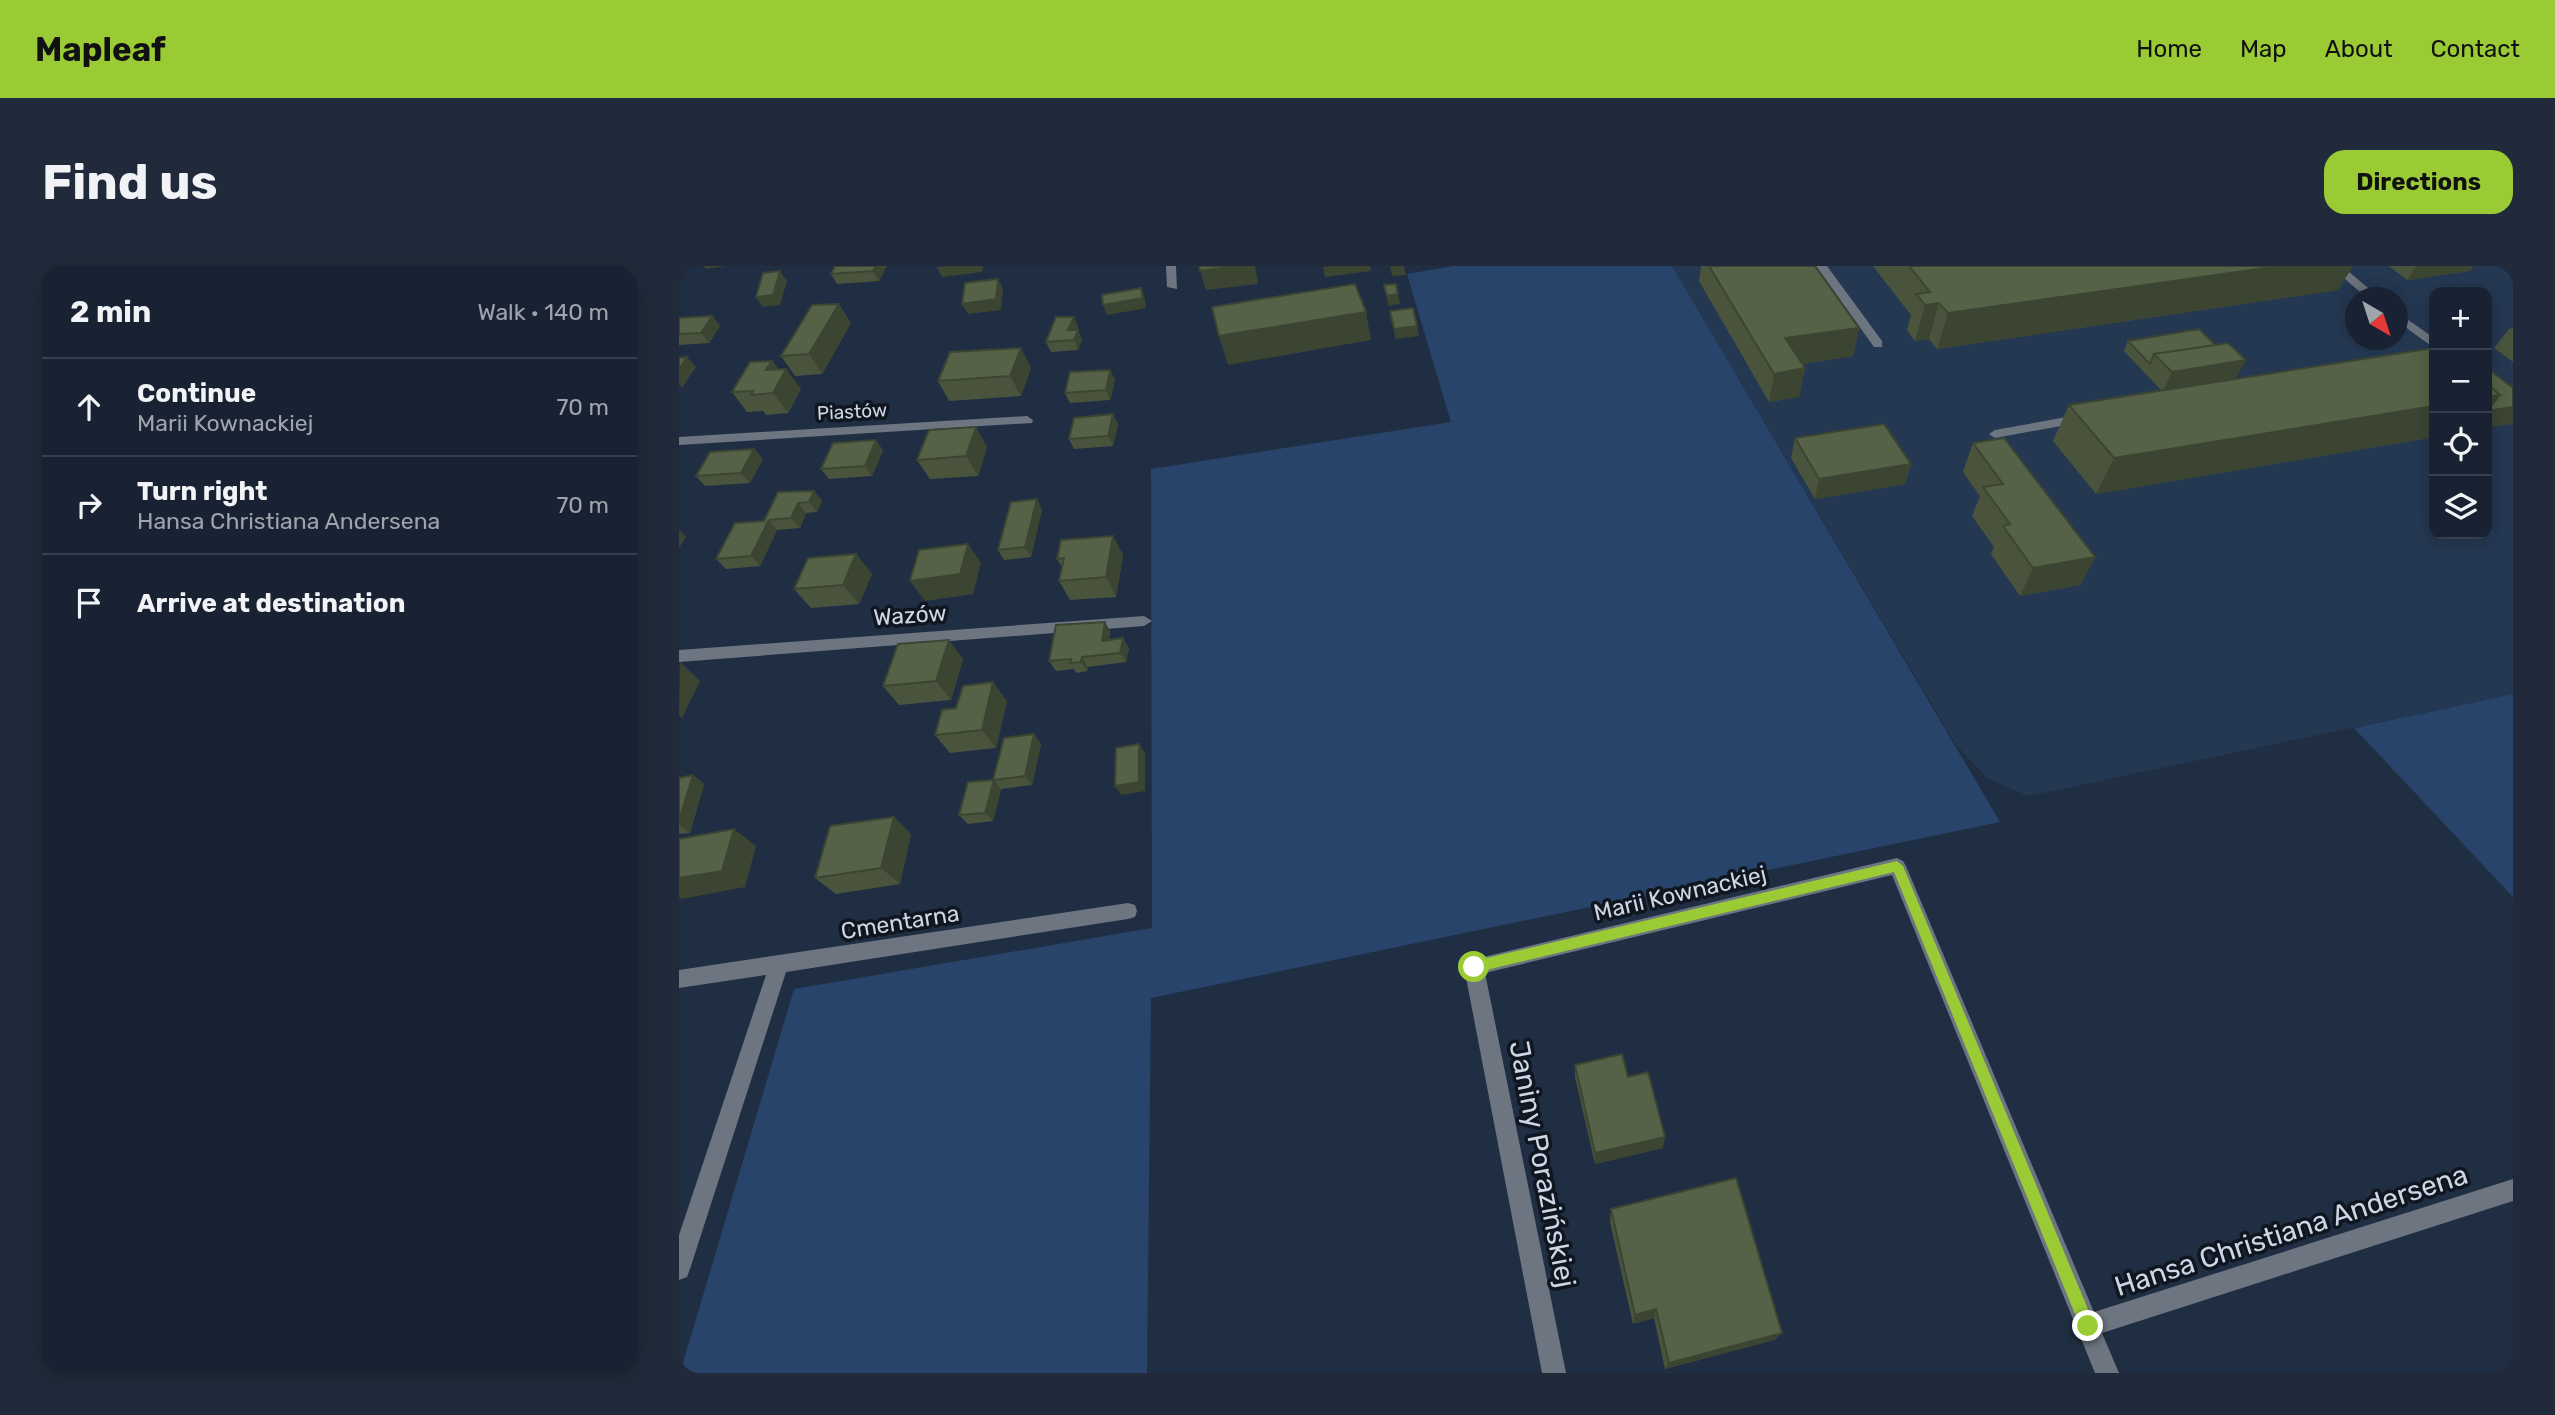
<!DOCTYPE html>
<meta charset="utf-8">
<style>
:root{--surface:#182232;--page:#212a3a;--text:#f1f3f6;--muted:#9fa4ac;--line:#363f4d;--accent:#9acb35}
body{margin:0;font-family:Rubik,sans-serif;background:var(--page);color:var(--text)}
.controls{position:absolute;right:21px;top:21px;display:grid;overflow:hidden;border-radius:14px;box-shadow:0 4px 18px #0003}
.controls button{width:63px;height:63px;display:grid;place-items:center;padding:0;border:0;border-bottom:2px solid var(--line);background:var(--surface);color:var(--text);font:35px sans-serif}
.compass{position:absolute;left:1666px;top:21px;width:63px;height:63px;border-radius:50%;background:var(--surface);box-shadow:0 4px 18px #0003;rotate:141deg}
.stop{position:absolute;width:21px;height:21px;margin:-16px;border:5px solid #9acb35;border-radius:50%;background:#fff}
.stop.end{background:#9acb35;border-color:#fff;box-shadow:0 2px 7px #0008}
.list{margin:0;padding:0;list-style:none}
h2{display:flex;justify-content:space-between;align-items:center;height:91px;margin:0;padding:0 28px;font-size:30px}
h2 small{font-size:23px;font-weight:400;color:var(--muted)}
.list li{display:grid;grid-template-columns:46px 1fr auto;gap:21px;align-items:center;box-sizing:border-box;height:98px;padding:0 28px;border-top:2px solid var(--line)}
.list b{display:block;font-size:26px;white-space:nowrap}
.list p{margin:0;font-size:23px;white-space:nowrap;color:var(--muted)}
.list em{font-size:23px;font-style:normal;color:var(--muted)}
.icon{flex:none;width:38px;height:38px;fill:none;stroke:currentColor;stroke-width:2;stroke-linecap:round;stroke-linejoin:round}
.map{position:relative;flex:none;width:1834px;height:1107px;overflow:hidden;border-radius:21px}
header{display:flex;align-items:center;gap:42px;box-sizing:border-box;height:98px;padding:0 35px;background:var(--accent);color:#111}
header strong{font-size:33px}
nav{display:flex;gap:38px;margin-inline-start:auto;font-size:24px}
.intro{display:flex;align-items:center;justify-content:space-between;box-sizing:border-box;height:168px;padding:0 42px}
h1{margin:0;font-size:49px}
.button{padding:18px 32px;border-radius:21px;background:var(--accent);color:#111;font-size:24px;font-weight:700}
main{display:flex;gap:42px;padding:0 42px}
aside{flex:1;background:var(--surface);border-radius:21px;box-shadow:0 4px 18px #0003}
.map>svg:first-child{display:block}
.built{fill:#253852;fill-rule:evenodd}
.green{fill:#28446a}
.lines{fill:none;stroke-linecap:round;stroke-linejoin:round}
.minor{fill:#6d7580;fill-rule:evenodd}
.wall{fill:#4a543d}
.shaded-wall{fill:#3c4532}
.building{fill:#566247;stroke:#3c4532;stroke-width:2}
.route{fill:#9acb35}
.labels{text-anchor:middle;stroke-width:7;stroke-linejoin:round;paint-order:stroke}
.far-street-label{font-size:19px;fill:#cdd6e4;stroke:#101620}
.street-label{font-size:23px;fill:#cdd6e4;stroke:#101620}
.near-street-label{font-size:28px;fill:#cdd6e4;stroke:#101620}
</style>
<header>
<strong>Mapleaf</strong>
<nav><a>Home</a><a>Map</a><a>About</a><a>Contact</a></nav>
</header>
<div class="intro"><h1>Find us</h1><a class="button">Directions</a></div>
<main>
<aside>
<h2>2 min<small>Walk · 140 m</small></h2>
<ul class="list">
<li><svg class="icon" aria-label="ahead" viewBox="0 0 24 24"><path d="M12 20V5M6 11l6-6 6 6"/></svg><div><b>Continue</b><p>Marii Kownackiej</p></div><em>70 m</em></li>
<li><svg class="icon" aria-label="right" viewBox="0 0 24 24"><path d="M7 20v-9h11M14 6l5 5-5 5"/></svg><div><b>Turn right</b><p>Hansa Christiana Andersena</p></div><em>70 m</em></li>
<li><svg class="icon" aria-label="arrive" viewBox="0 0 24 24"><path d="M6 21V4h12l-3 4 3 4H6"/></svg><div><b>Arrive at destination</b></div></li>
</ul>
</aside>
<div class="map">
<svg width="1834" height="1107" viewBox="0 0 1834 1107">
<rect width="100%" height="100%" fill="#202e43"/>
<!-- built -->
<path class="built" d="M993,0H1834V428L1349,530L1308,512L1277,479ZM1755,26H1808V268H1755ZM1676,32H1718V74H1676Z"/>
<!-- green -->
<path class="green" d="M775,0H993L1321,556L472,732L468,1107H1L115,723L473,662L472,203L772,156L728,8Z
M1834,428V631L1675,462Z"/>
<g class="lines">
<!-- minor -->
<path class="minor" d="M487,0H497L498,23L488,21Z
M1137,0H1148L1203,75V81H1195Z
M1651,0H1663L1701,32H1688Z
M1718,46L1755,72V82L1718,55Z
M1404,148L1410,152L1409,155L1316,172L1310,168L1316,164Z
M348,150L354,154L353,157L0,179V171Z
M465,350L473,355L465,360L0,396V384Z
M1218,592L1224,595L1227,600L1415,1046L1834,913V935L1423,1067L1440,1107H1416L1213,609L806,707L887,1107H863L785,701L788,695Z
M449,637L456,639L458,645L456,651L449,653L107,706L11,1003L8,1011L0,1014V969L87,709L0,722V704Z"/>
</g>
<!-- wall -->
<path class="wall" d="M156,0H207V1L200,15L158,18L152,8Z
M1022,0H1136L1180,62L1174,90L1123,98L1126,102L1120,131L1090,136L1020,15Z
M1194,0H1674L1659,24L1258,83L1250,73L1236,75L1228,64L1232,49Z
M1710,0H1794L1791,5L1728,14Z
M33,50L41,60L30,77L0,79V52Z
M172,57L143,108L116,110L102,90Z
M399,61L398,64L403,74L399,84L372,86L367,76Z
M1834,62V96L1815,82L1830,63Z
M1449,75L1536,79L1567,94L1556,113L1755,82V171L1417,228L1374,175L1390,139L1482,124L1445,85Z
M93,95L100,104L122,123L109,147L87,149L84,145L68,146L53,126Z
M352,102L342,130L270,135L259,115Z
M431,104L436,114L431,134L391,137L386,127Z
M439,158L434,180L395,183L390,173Z
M1116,172L1232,198L1226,218L1136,233L1112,192Z
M1294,177L1416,291L1401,319L1341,330L1312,288L1315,281L1293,250L1301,230L1284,206Z
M308,181L299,210L251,213L238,194Z
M75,183L84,193L71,217L26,220L17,210Z
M204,184L193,210L150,213L142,203Z
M135,225L143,235L138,246L127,247L121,262L98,264L81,300L47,303L37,293L85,255Z
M363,243L352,291L325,294L319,284Z
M434,270L444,289L437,331L391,334L380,315L383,301L378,293Z
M177,288L193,308L180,338L132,342L115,323Z
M426,356L431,365L430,374L450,382L447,396L409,401L408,405L397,407L395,403L377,405L370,395Z
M284,393L272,434L220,439L204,420Z
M328,435L317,482L271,487L256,469Z
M355,468L362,478L353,519L322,523L314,555L289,558L280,549L314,514Z
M14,509L25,518L11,567L0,568V512Z
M232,568L221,618L157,628L136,612Z
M896,799L984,882L916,898L896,811Z
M932,943L1103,1067L1095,1074L986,1103L975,1052L954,1058L931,956Z"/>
<!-- shaded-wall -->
<path class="shaded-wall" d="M25,0H47L27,3Z
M197,0L207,1L200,15L194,5Z
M267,0H304L303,6L263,11L258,1Z
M558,0H576L579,18L527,24L521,5Z
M653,0H691L692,5L646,11L644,1Z
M711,0H725L727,9L713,10Z
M1600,0H1674L1659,24L1258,83L1269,47Z
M1737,0H1794L1791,5L1728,14Z
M101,5L108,15L101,39L84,41L77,31Z
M319,13L324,23L322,44L289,48L283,38Z
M462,22L466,33L467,42L428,49L424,39Z
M719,28L721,38L709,40L708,30Z
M1260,37L1250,73L1236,75L1246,39Z
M160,38L172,57L143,108L130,88Z
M687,46L692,74L549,99L540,70Z
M33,50L41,60L30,77L22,67Z
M395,51L399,61L394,74L389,64Z
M738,60L740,70L716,73L715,63Z
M1180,62L1174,90L1102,101L1106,72Z
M399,64L403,74L399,84L395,74Z
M342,82L352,102L342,130L331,110Z
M8,91L17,101L3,122L0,118V103Z
M1567,94L1556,114L1483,126L1493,106Z
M93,95L104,110L107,103L122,123L109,147L94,127L87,104Z
M1126,102L1120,131L1090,136L1095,108Z
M431,104L436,114L431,134L427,124Z
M1821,129L1808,145V131Z
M1755,140V171L1417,228L1435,192Z
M1834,141V158L1808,162V145Z
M434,148L439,158L434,180L429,170Z
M297,161L308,181L299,210L287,190Z
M197,174L204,184L193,210L186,200Z
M75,183L84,193L71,217L62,207Z
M1232,198L1226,218L1136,233L1140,213Z
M135,225L143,235L138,246L130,236Z
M358,233L363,243L352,291L346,281Z
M119,237L127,247L121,262L112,252Z
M90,254L98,264L81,300L72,290Z
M0,263L7,271L0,282Z
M434,270L444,289L437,331L427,311Z
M289,278L302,297L294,328L246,335L231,315Z
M177,288L193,308L180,338L164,319Z
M1416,291L1401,319L1341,330L1354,302Z
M426,356L431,365L428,385L423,375Z
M444,372L450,382L447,396L441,387Z
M270,374L284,393L272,434L257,415Z
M403,391L409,401L408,405L402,396Z
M1,396L21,415L3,452L0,449Z
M314,416L328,435L317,482L303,464Z
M355,468L362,478L353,519L346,510Z
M460,478L466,487V525L442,529L436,520Z
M14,509L25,518L11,567L0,559V555Z
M315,514L322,523L314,555L306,547Z
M215,551L232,568L221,618L202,602Z
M55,563L77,580L66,621L2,633L0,631V612Z
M986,871L984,882L916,898V887Z
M977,1043L975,1052L954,1058L956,1049Z
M1103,1067L1095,1074L986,1103L990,1097Z"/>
<!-- building -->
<path class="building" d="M156,0H197L194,5L152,8Z
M520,0H558L521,5Z
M1030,0H1136L1180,62L1106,72L1126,102L1095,108Z
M1230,0H1600L1269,47L1260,37L1246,39L1237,28L1251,26Z
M101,5L94,29L77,31L84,7Z
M319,13L317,33L283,38L286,17Z
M676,18L687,46L540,70L533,41Z
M717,18L719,28L708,30L705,19Z
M462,22L464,32L424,39L423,29Z
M160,38L130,88L102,90L133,39Z
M734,42L738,60L715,63L711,45Z
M33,50L22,67L0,68V52Z
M377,51H395L389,64H399L395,74L367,76Z
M1520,63L1536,79L1475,88L1471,98L1449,75Z
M1549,77L1567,94L1493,106L1475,88Z
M342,82L331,110L259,115L271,86Z
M1755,82V140L1435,192L1390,139Z
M8,91L0,103V92Z
M93,95L87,104L107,103L94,127L72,129L74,125L53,126L71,96Z
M1808,102L1834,122V141L1808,145L1821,129L1808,118Z
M431,104L427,124L386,127L391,106Z
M1808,118L1821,129L1808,131Z
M434,148L429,170L390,173L395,152Z
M1205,158L1232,198L1140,213L1116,172Z
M297,161L287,190L238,194L250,164Z
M1325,172L1416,291L1354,302L1324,260L1331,258L1304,221L1324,218L1294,177Z
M197,174L186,200L142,203L154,177Z
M75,183L62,207L17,210L31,186Z
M135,225L130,236L119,237L112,252L90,254L72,290L37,293L56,257L85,255L99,226Z
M358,233L346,281L319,284L332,236Z
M434,270L427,311L380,315L385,292L378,293L382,274Z
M289,278L281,308L231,315L240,284Z
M177,288L164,319L115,323L129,292Z
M426,356L423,375L444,372L441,387L403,391L402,396L391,397L392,393L370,395L377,359Z
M270,374L257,415L204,420L219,378Z
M314,416L303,464L256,469L263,444L277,442L284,420Z
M355,468L346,510L315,514L306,547L280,549L289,516L314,514L325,472Z
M460,478V516L436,520L437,482Z
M14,509L0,555V512Z
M215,551L202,602L136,612L151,560Z
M55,563L43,605L0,612V573Z
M943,788L949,811L969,806L986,871L916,887L896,799Z
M1057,912L1103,1067L990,1097L977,1043L956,1049L932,943Z"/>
<!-- route -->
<path class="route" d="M1218,595L1224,600L1416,1060L1414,1065L1409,1068L1403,1065L1215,606L795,707L789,701L795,695Z"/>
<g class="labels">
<!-- far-street labels -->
<g class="far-street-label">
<text transform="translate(173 145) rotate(-3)" y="7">Piastów</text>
</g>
<!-- street labels -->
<g class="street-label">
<text transform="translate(231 349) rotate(-4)" y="8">Wazów</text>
<text transform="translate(1001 627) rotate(-13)" y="8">Marii Kownackiej</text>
<text transform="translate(221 656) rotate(-9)" y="8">Cmentarna</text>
</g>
<!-- near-street labels -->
<g class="near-street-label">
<text transform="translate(864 898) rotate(79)" y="10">Janiny Porazińskiej</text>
<text transform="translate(1612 964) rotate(-18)" y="10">Hansa Christiana Andersena</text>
</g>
</g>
</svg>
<div class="controls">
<button>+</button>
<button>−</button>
<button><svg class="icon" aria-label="locate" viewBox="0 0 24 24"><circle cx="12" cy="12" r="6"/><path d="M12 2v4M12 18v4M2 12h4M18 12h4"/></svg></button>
<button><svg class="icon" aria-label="layers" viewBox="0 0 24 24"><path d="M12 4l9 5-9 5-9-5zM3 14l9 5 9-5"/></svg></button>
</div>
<svg class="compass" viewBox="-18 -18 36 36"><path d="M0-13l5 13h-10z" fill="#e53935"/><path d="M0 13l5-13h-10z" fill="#9fa4ac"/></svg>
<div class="stop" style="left:795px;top:701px"></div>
<div class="stop end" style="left:1409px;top:1060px"></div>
</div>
</main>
